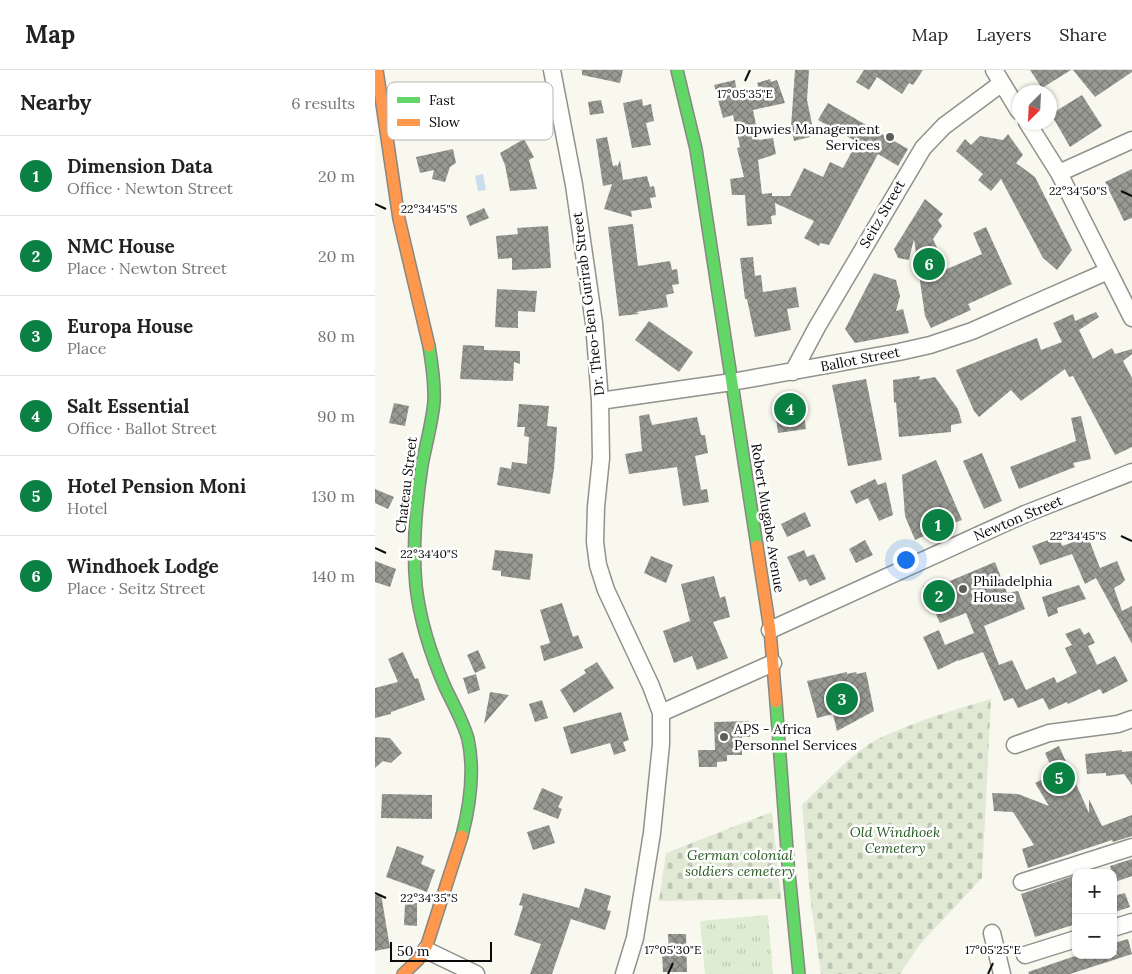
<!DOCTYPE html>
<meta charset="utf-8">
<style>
:root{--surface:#fff;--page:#f6f6f6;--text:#222;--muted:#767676;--line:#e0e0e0;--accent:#0b8043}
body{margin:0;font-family:Lora,serif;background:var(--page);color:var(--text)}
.controls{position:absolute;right:15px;bottom:15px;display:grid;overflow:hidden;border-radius:10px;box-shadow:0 1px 4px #0004}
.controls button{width:45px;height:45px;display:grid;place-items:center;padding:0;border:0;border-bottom:1px solid var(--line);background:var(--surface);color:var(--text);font:25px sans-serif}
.compass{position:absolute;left:637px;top:15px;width:45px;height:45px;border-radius:50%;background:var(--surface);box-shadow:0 1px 4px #0004;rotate:204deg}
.scale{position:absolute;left:15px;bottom:12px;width:102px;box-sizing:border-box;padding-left:5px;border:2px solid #0a0a0a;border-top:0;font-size:14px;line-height:18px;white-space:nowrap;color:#0a0a0a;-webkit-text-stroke:4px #fff;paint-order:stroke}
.you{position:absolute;left:530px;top:489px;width:18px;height:18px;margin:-12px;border:4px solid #fff;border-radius:50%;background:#1a73e8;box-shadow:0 0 0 8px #1a73e833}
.badge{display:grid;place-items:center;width:32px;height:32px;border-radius:50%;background:var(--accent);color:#fff;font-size:16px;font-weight:700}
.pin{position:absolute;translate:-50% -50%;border:2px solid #fff;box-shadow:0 1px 5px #0006}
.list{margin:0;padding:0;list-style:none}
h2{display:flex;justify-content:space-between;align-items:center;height:65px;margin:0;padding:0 20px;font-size:21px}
h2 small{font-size:16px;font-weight:400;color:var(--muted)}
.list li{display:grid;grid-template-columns:32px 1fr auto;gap:15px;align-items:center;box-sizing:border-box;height:80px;padding:0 20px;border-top:1px solid var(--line)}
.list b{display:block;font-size:19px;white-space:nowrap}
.list p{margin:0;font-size:16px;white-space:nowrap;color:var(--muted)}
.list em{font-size:16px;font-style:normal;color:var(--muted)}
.map{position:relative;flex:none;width:757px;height:904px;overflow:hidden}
header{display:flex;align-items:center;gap:30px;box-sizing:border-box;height:70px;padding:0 25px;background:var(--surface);border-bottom:1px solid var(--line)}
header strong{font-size:24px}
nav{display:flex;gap:28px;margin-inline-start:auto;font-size:18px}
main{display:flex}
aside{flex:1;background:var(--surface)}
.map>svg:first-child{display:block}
.cemetery{fill:url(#cemetery-stones)}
.park{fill:url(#park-tufts)}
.water{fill:#c9ddee}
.building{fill:url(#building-cross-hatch)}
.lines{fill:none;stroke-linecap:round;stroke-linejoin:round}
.street-casing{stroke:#91918d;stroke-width:19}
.fast-casing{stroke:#888883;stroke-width:14}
.slow-casing{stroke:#888883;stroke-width:14}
.street{stroke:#fefefc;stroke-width:16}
.fast{stroke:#63d668;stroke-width:11}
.slow{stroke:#ff974d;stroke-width:11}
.ticks{fill:none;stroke:#0a0a0a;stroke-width:2}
.poi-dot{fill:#5d5d5a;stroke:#fff;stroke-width:2}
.labels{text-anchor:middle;stroke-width:5;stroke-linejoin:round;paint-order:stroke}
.poi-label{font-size:14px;fill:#0a0a0a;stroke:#fff;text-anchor:start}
.street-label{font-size:14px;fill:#0a0a0a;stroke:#fff}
.park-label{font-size:14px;font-style:italic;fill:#285924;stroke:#fff}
.key{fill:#fff;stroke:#b6b6b6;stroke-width:1}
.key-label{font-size:14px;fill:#0a0a0a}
.ticks-label{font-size:12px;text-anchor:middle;fill:#0a0a0a;stroke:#fff;stroke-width:5;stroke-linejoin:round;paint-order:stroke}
</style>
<header>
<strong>Map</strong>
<nav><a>Map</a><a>Layers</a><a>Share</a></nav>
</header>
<main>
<aside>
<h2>Nearby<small>6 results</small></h2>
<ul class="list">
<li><span class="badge">1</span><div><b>Dimension Data</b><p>Office · Newton Street</p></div><em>20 m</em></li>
<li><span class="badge">2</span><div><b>NMC House</b><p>Place · Newton Street</p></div><em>20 m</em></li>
<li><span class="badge">3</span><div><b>Europa House</b><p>Place</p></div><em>80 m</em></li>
<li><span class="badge">4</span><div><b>Salt Essential</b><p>Office · Ballot Street</p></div><em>90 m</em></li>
<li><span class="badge">5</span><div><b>Hotel Pension Moni</b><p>Hotel</p></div><em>130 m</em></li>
<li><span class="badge">6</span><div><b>Windhoek Lodge</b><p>Place · Seitz Street</p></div><em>140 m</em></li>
</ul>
</aside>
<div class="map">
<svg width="757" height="904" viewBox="0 0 757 904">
<defs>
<pattern id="cemetery-stones" width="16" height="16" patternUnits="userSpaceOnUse" patternTransform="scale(1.25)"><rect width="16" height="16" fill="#e1e8d4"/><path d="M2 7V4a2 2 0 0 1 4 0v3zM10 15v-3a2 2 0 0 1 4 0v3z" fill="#c0c6b5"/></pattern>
<pattern id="park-tufts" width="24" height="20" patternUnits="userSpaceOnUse" patternTransform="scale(1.25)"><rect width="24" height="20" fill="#deecd1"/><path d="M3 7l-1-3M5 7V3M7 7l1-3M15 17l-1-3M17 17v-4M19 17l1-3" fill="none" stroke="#bdc9b2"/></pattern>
<pattern id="building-cross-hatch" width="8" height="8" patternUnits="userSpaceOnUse" patternTransform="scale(1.25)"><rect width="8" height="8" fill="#9a9a94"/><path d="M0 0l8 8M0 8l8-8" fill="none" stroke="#7c7c77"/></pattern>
</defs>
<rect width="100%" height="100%" fill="#f8f8ee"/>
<!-- cemetery -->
<path class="cemetery" d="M616,629L607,808L545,874L525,904H446L435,826L427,735C447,716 479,681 503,669C538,652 579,640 616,629Z
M397,742L406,829L284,831L291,783Z"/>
<!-- park -->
<path class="park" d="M393,845L398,904H330L325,851Z"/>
<!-- water -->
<path class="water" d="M108,104L111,120L103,121L100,106Z"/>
<!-- building -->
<path class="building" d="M207,0H248L245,13L207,5Z
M420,0H434L432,30L437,54L432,55L435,67L419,71L416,57Z
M489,0H548L538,15L534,13L527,24L502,7L494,20L481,12Z
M655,0H696L667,18Z
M698,0H757V2L720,27Z
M395,9L396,12L402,10L410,33L378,40L384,70L398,68L401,84L383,90L387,124L397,123V126H415L429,98L448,107L455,92L468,98L482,72L443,50L453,33L533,79L523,96L503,84L454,175L445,173L444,176L429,168L439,151L400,133L401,145L396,146L397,154L372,156L370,125H357L355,109L369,107L362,78L365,77L358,45L348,48L339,15L360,10L362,23L384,18L382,13Z
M707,25L727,56L695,77L676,44Z
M267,29L268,36L276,34L279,51L271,53L276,75L257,78L248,33Z
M226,30L229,43L215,45L213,32Z
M633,64L648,85L641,93L660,107L697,180L682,200L668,188L626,109L616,121L603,110L608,104L581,81L590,69L596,75L605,66L628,70Z
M232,67L238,96L242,95V98L245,90L248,110L272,106L275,117L279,116L281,127L275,128L277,138L256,141L257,147L229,139L237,114L228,116L221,69Z
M149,69L159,87L154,90L162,119L135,121L130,95L125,83Z
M78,79L81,93L75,97L70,112L57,109L59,100L45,103L41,87Z
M757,99V148L749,151L730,112Z
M550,129L568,144L563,150L567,156L558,169L566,186L565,202L607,184L598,163L611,157L637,214L593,234L596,240L556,258L550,246L539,169L534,190L523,188L519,179Z
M109,138L114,148L95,156L91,146Z
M258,154L263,196L295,191L297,200L302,199L304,214L297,215L299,223L291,225L293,237L261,242L264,244L244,246L233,157Z
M173,156L176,198L137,200V188L123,189L121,166L143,164L142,158Z
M378,187L380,206L386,205L388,222L421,217L424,237L412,239L416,260L380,267L372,229H370L365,188Z
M499,203L521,210L525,226L521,241L528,239L534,263L480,273L470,259Z
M122,219L162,221L160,242L143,241V258L120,257Z
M721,242L724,247L704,260L718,289L737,278L740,284L757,279V284L748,291L757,308V377L740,385L698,306L694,307L690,299L646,331L636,320L604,347L599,341L581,300L662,268L666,280L687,272L678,253L698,244L700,251Z
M274,251L318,282L304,302L260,270Z
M88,275L109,276V280L145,281V294L139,292L138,311L85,309Z
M545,306L544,310L560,307L583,339L587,353L576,355V362L524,367L521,332L519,333L518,310Z
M491,309L507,390L473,396L457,315Z
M427,330L431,359L403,363L401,348L406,347L404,334Z
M19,333L34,336L30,356L14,353Z
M144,334L174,336L172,356L182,357L179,399L175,424L122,415L125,397L136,399L137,392L152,394L154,367L149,366L150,357H142Z
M274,344L277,355L322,347L326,365H330L333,383L320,386L326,420L332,419L334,432L308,436L302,397L254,404L250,384L267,381L264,346Z
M706,346L716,389L698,393L700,397L644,419L635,397L701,371L696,348Z
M607,383L627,431L609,439L588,391Z
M561,390L587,450L571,456L574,463L560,469L558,462L540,470L530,446L527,405Z
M500,409L503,415L511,412L518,445L504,451L493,428L481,434L475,421Z
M0,419L19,427L13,439L0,433Z
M430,442L436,456L412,467L406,454Z
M684,466L687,476L713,467L725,498L742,491L750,510L746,514L739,518L747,541L757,536V574L721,508L710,514L697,484L665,495L657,476Z
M490,470L498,485L481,493L474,479Z
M120,480L158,484L155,510L126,506V501L117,500Z
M429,480L432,487L439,484L451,509L435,516L431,509L424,512L412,487Z
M276,486L298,495L291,513L269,503Z
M0,491L21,499L15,517L0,512Z
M620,492L632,523L643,521L650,539L609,556L624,595L637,590L651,620L679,607L682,613L702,603L690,578L697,575L690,564L705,558L709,565L714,562L720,573L713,576L722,595L740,586L753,611L728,624L725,619L693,634L692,632L674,640L668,628L643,638L638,628L629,631L608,582L583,591V590L563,600L548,567L564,560L570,575L599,563L591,543L565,553L548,516L568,508L570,513Z
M339,506L345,528L350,526L355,547L338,552L353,588L322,600L317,586L299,593L288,561L315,551L306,514Z
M704,515L711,529L682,538L683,543L673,547L667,527Z
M187,533L198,567L203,565L208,578L169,591L165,576L175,573L165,540Z
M103,580L111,598L100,603L92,585Z
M28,582L40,609L43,608L50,630L16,642V644L0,648V618L23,612L13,589Z
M222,592L239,618L199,643L185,620L211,603L209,600Z
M472,602V604L481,602L482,604L491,602L499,641L462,661L458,644L442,648L432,611Z
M101,604L105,620L93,624L88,608Z
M115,622L134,625L109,654Z
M167,630L173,648L160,652L154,634Z
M246,642L254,670L248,672L251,681L239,685L235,673L196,684L188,657Z
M374,651L375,667H367V685H352V691L342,692V697H324L323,680H340L339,652Z
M0,667L15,668L27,683L16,693L8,691L0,698Z
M684,676L714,743V729L727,756L757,745V766L738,772L737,770L653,798L647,779L659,775L638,742L619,741L617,723L643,724L674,736L660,713L679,703L670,683Z
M747,680V682L757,681V715L749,704L731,706V703L712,704L710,684Z
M167,718L188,727L183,737L187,739L183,749L158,739Z
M7,724L57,725V749L6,748Z
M174,755L180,773L158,780L152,762Z
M22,776L49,786L46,794L60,800L52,822L11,807Z
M757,789V806L740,812L738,803H737L735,796Z
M701,805V854L660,867L646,824Z
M210,818L236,826L232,840L236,841L230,860L196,849L177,904H155L166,874L139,865L148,836L144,835L148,823L204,838Z
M750,823L755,837L740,842L738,835V826Z
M6,824L15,878L0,881V825Z
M30,833H42V856L29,855Z
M293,864H311L312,902H288L287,882H294Z
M753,869L757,884L695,904H654L653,902L703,885H742L739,873Z"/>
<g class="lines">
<defs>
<path id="street" d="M177,0L199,115L219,253L225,331L226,388L221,437L220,472L223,495L231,520L276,616L286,643V674L277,763L260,868L249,904
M619,0L644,41
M652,52L684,103L757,248
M684,103L757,70
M418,302L442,257L548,78L569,56L627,13
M225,331L357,312L524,282L555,275L597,261L733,201
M395,560L650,444L757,402
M286,643L398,593
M640,675L674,663L743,654L757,649
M647,812L757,777
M738,858L757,852
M617,863L627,904
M51,880L101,904
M650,885L701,869"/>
<path id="fast" d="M302,0L321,79L382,476
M54,276C57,294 60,314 59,332C57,353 51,374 47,395C41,435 37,475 41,516C45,551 56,585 70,617C78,634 88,651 93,669C100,701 95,735 87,766
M401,632L413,793L424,904"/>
<path id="slow" d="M2,0L24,149L54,276
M382,476L395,560L401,632
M28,904L43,890L52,875L87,766"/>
</defs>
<!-- street casing -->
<use href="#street" class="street-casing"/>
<!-- fast casing -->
<use href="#fast" class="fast-casing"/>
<!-- slow casing -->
<use href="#slow" class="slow-casing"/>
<!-- street -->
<use href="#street" class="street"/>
<!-- fast -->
<use href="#fast" class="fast"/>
<!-- slow -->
<use href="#slow" class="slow"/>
</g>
<!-- ticks -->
<path class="ticks" d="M370,11L375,0M746,121L757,126M0,134L11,139M746,466L757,471M0,478L11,483M0,823L11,828M293,904L298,893M613,904L618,893"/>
<!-- markers -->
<g class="poi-dot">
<circle cx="515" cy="67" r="5"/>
<circle cx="588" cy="519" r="5"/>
<circle cx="349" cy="667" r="5"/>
</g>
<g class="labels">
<!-- poi labels -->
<g class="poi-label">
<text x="505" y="64" text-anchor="end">Dupwies Management<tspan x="505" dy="16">Services</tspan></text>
<text x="598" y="516">Philadelphia<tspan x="598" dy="16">House</tspan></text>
<text x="359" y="664">APS - Africa<tspan x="359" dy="16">Personnel Services</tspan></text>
</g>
<!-- street labels -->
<g class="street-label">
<text transform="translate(507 144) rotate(-60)" y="5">Seitz Street</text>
<text transform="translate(213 234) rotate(-97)" y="5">Dr. Theo-Ben Gurirab Street</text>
<text transform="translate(485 289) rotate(-11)" y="5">Ballot Street</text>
<text transform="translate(31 415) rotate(-83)" y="5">Chateau Street</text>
<text transform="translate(393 448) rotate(81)" y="5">Robert Mugabe Avenue</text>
<text transform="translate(643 448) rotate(-23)" y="5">Newton Street</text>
</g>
<!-- park labels -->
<g class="park-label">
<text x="520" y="767">Old Windhoek<tspan x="520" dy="16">Cemetery</tspan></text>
<text x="365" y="790">German colonial<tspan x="365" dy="16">soldiers cemetery</tspan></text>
</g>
</g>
<!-- legend -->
<rect x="12" y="12" width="166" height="58" rx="8" class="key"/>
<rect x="22" y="27" width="23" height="6" fill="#63d668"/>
<rect x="22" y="49" width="23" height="7" fill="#ff974d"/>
<g class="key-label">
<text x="54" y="35">Fast</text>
<text x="54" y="57">Slow</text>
</g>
<g class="ticks-label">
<text x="370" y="28">17°05'35"E</text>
<text x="703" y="125">22°34'50"S</text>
<text x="54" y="143">22°34'45"S</text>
<text x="703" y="470">22°34'45"S</text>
<text x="54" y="488">22°34'40"S</text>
<text x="54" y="832">22°34'35"S</text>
<text x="298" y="884">17°05'30"E</text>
<text x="618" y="884">17°05'25"E</text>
</g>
</svg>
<div class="controls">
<button>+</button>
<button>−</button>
</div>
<svg class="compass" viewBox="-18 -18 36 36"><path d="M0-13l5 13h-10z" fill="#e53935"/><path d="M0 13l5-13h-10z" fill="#767676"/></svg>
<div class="scale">50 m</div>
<div class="you"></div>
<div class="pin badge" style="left:563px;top:455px">1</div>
<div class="pin badge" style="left:564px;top:526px">2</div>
<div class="pin badge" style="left:467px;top:629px">3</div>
<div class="pin badge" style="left:415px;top:339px">4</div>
<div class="pin badge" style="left:684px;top:708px">5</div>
<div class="pin badge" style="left:554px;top:194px">6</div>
</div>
</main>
